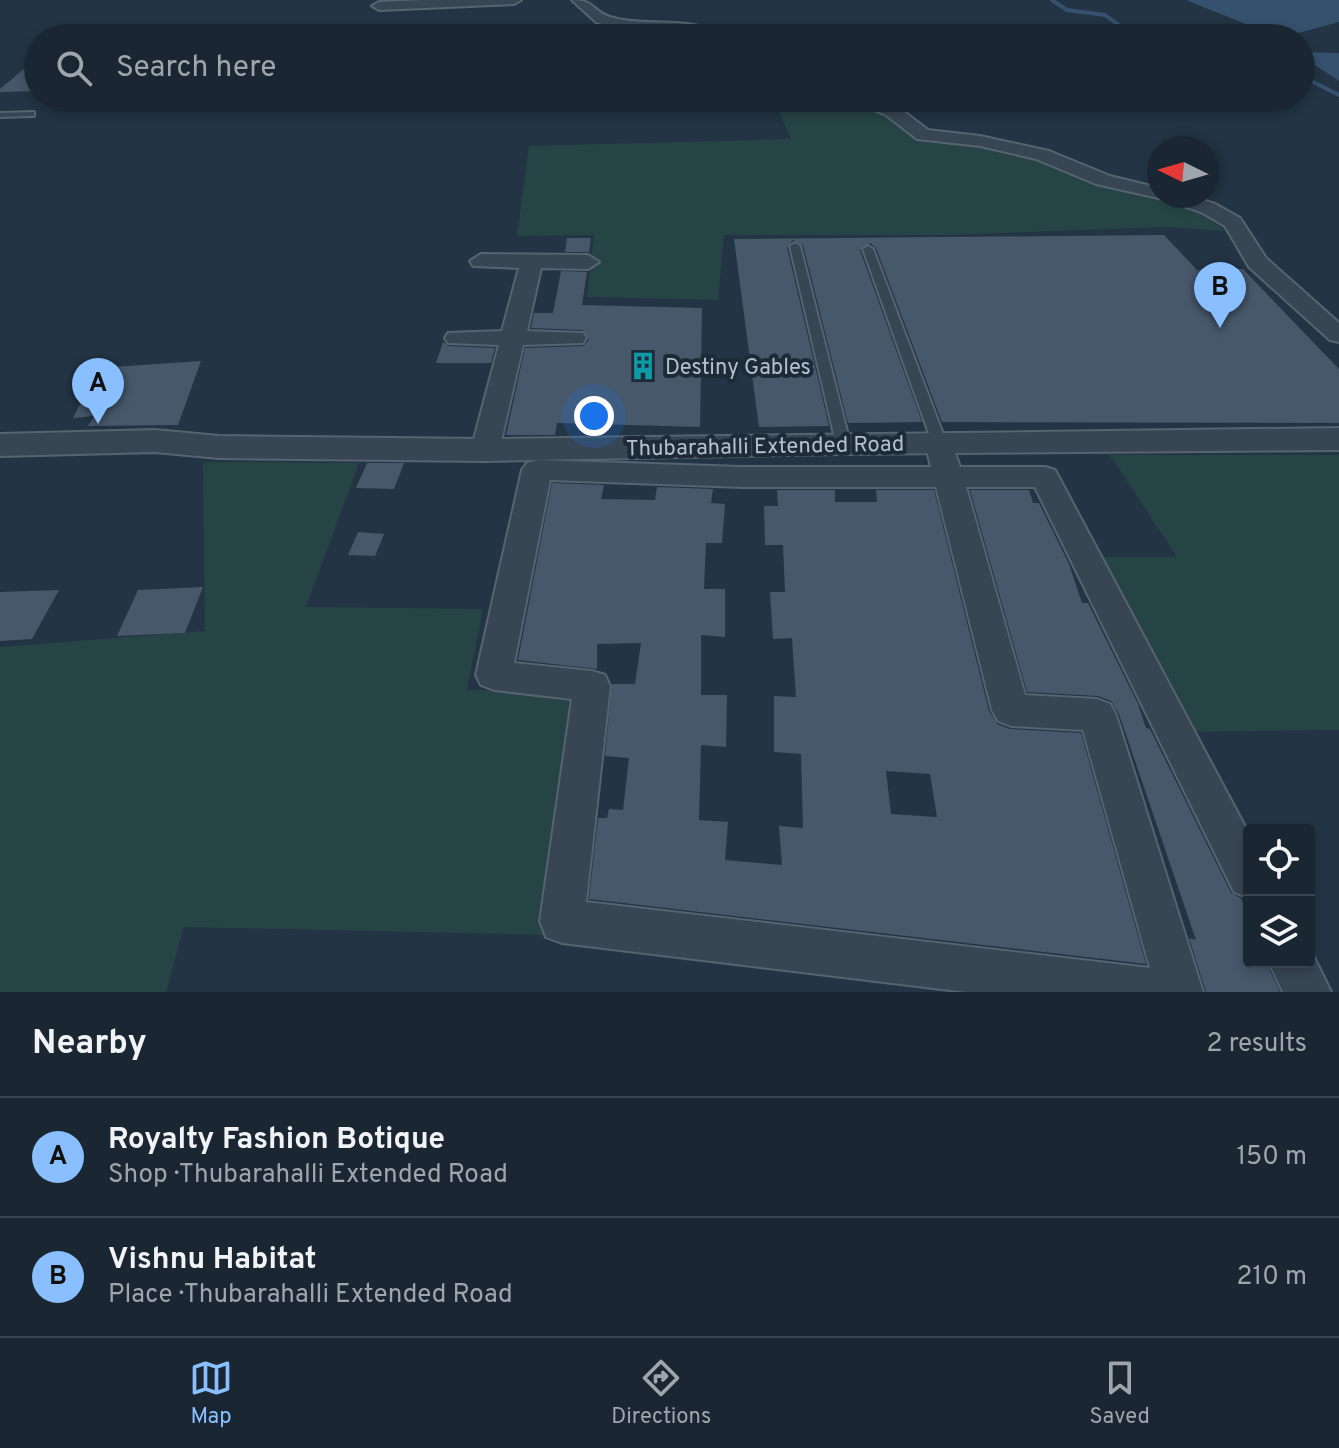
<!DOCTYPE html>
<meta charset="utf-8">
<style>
:root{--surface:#1a2733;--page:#232f3b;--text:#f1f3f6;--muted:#9fa5ac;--line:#38444e;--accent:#89bfff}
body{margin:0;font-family:Overpass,sans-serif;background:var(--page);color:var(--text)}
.controls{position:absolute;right:24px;bottom:24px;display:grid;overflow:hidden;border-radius:8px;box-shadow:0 4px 12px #0003}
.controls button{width:72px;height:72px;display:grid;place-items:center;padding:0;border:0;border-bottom:2px solid var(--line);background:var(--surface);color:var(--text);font:40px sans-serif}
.compass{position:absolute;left:1147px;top:136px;width:72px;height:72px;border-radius:50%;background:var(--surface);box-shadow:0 4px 12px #0003;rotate:275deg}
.you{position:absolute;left:594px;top:416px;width:28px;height:28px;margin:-20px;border:6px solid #fff;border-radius:50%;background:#1a73e8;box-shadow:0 0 0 12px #1a73e833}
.badge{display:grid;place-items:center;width:52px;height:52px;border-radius:50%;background:var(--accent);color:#111;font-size:26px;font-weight:700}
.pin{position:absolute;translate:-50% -66px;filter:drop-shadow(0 2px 4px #0008)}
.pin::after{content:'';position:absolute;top:42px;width:28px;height:24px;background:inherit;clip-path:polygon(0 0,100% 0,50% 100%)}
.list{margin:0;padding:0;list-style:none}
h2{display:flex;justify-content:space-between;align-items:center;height:104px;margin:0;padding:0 32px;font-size:34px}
h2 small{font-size:26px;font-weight:400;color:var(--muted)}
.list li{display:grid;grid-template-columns:52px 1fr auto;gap:24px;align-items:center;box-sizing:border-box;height:120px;padding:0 32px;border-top:2px solid var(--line)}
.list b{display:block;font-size:30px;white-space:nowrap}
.list p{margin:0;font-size:26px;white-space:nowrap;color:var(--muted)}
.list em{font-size:26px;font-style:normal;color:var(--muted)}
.icon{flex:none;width:44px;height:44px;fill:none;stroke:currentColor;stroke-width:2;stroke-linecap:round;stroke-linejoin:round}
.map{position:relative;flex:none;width:1339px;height:992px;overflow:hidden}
.search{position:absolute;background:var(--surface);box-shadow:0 4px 12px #0003;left:24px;right:24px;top:24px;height:88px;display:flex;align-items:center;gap:20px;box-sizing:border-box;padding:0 28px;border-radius:44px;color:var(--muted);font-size:30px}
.sheet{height:344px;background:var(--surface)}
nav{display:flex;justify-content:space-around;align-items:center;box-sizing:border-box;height:112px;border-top:2px solid var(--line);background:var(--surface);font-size:22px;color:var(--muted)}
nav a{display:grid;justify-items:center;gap:4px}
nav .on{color:var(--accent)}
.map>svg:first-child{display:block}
.green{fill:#264445}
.water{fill:#36516d}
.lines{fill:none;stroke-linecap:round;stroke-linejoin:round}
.stream{stroke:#36516d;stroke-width:4}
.building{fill:#47586b;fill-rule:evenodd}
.service-casing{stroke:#566371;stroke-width:4}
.minor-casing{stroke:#566371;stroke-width:4}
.tertiary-casing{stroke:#566371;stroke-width:4}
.service{fill:#384654;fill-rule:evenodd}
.minor{fill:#384654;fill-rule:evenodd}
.tertiary{fill:#384654;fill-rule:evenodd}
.labels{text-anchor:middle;stroke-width:8;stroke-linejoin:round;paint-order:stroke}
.poi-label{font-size:22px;fill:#b5c0cd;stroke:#1d2b39;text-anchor:start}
.street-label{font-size:22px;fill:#b5c0cd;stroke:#1d2b39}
</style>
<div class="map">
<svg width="1339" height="992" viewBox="0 0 1339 992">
<rect width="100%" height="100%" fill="#233444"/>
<!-- green -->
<path class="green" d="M773,98H843L887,113L919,138L978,145L1036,159L1095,182L1172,201L1198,212L1226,231L1166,227L948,235H724L718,300L587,297L594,235L517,236L529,146L791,139Z
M1110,455H1339V730L1178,732L1084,557H1177Z
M203,462L359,463L306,607L483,609L467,690L573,692L551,935L184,927L166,992H0V647L205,631Z"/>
<!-- water -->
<path class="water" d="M1186,0H1339V22L1280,38Z
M1301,52L1339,53V81L1304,58Z"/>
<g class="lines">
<!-- stream -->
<path class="stream" d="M1052,0L1067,10L1105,15L1137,38
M1301,76L1339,95"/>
</g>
<!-- building -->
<path class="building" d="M38,57V91L0,92V89Z
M1164,235L1197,270L1243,269L1339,369V423L942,422L876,248L870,243L860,250L922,422L848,423L803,245L793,240L787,247L829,426L759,427L734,239Z
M567,238H591L589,252H565Z
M561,271L587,272L582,305L702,308L700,427L557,423L555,435H506L525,348L583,346L589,340L583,330L531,328L534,313H553Z
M443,342L448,346L495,348L491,363H436Z
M201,361L178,425L88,426L94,416L73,418L98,368Z
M367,463H404L394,489L356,488Z
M552,483L604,485L601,499L655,500L657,487L713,489L711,503L725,504L722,543H706L704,589H725V637L701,635V695H727L726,747L701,745L699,820L728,822L725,860L782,865L779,826L803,828L801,754L774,752V696L796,697L792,638L773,639L770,592H785L783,545H765L764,506H778L777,490H835V502H877L876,490H934L989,711L997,724L1010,729L1081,733L1146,964L589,899L598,818H607L609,809L623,810L629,758L605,756L612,684H635L641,643L597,644V669L518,660ZM886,771L930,774L937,817L891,814Z
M970,490H1029L1033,503H1039L1069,564L1082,603H1088L1138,704L1146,728L1150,729L1231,893L1241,898L1249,918V962H1266L1280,992H1206L1189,938L1196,940L1119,714L1111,701L1098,696L1027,692Z
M358,532L384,534L375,556L348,555Z
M203,587L185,633L117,636L138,590Z
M59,590L32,639L0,641V592Z"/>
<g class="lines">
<defs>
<path id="service" d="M34,112V116H31L0,117V113Z
M795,243L800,246L850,443L843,447L836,443L790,246Z
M868,246L873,249L946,442L944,445H934L932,442L863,249Z"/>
<path id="minor" d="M422,0H521L514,4L379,10L372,6L379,2Z
M572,0C595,0 593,12 610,17C643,28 697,14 725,38L609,26L596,22Z
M845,98H870L898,107L928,130L980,136L1049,151L1110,176L1159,188V196H1191L1215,204L1240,218L1266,258L1339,323V342L1330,340L1249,267L1225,226L1201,212L1163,199L1096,184L1036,159L980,146L917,139L886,115Z
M481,254L588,255L599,262L588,269L541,268L527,331L583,333L586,338L583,343L523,345L499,450L495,457L485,459L475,457L471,450L499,345L448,343L445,338L448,333L502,331L519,268L473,266L470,261Z
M939,433L949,436L960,467H1045L1055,470L1249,834V898L1234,892L1035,487H966L1025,695L1097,699L1110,704L1116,715L1203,992H966L562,943L546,937L540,921L572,699L494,690L481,685L476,675L522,470L527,463L537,460L742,467H931L925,442L929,436ZM550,480L742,487H936L992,710L998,721L1011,726L1083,730L1150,968L586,902L610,686L605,675L592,671L514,663Z
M1309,947L1331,992H1283L1269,962H1309Z"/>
<path id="tertiary" d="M1339,428V450L843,454L485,461L219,458L155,452L0,456V434L155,430L219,436L485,439Z"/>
</defs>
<!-- service casing -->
<use href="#service" class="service-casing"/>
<!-- minor casing -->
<use href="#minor" class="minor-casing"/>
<!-- tertiary casing -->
<use href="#tertiary" class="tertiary-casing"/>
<!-- service -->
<use href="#service" class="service"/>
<!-- minor -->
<use href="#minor" class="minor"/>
<!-- tertiary -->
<use href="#tertiary" class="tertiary"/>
</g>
<!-- icons -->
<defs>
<symbol id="building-bare" viewBox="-9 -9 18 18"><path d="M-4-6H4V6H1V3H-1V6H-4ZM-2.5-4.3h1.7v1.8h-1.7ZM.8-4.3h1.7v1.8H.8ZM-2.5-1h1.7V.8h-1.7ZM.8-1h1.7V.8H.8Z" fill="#0f9aa8" stroke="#1d2b39" stroke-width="2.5" paint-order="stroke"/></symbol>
</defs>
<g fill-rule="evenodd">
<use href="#building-bare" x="623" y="346" width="40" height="40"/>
</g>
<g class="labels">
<!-- poi labels -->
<g class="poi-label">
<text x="665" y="374">Destiny Gables</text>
</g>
<!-- street labels -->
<g class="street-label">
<text transform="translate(765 445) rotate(-1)" y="8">Thubarahalli Extended Road</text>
</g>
</g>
</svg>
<div class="controls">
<button><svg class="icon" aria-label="locate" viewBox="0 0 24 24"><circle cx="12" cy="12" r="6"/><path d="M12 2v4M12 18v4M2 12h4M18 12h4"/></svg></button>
<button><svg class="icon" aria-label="layers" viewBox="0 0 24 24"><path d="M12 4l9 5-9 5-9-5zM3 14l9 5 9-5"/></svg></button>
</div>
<svg class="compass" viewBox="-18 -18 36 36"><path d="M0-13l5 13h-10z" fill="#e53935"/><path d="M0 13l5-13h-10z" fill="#9fa5ac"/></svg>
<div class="you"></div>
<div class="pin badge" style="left:98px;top:424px">A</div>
<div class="pin badge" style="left:1220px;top:328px">B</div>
<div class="search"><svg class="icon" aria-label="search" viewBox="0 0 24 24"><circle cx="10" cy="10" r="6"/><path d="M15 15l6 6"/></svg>Search here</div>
</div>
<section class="sheet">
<h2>Nearby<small>2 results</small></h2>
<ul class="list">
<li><span class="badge">A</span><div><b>Royalty Fashion Botique</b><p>Shop · Thubarahalli Extended Road</p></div><em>150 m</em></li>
<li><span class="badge">B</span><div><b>Vishnu Habitat</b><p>Place · Thubarahalli Extended Road</p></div><em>210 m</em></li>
</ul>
</section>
<nav>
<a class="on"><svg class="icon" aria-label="map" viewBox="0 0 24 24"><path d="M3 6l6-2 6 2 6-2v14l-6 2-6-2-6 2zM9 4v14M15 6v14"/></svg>Map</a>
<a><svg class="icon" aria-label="directions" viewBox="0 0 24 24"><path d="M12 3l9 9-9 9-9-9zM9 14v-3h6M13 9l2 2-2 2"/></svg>Directions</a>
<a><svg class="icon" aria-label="saved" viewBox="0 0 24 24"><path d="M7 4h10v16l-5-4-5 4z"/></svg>Saved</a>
</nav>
